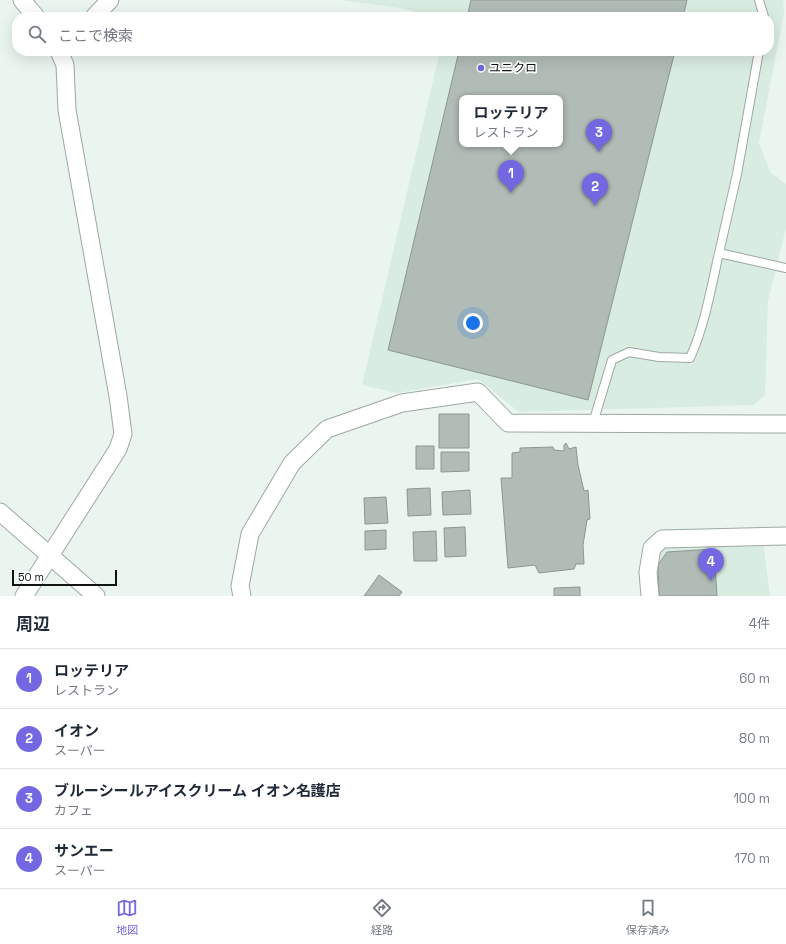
<!DOCTYPE html>
<html lang="ja">
<meta charset="utf-8">
<style>
:root{--surface:#fff;--page:#f6f6f7;--text:#1f2937;--muted:#747a83;--line:#e0e1e3;--accent:#7368e2}
body{margin:0;font-family:"Space Grotesk","Noto Sans JP",sans-serif;background:var(--page);color:var(--text)}
.scale{position:absolute;left:12px;bottom:10px;width:105px;box-sizing:border-box;padding-left:4px;border:2px solid #101412;border-top:0;font-size:11px;line-height:14px;white-space:nowrap;color:#101412;-webkit-text-stroke:3px #fff;paint-order:stroke}
.you{position:absolute;left:473px;top:323px;width:14px;height:14px;margin:-10px;border:3px solid #fff;border-radius:50%;background:#1a73e8;box-shadow:0 0 0 6px #1a73e833}
.badge{display:grid;place-items:center;width:26px;height:26px;border-radius:50%;background:var(--accent);color:#fff;font-size:13px;font-weight:700}
.pin{position:absolute;translate:-50% -33px;filter:drop-shadow(0 1px 2px #0008)}
.pin::after{content:'';position:absolute;top:21px;width:14px;height:12px;background:inherit;clip-path:polygon(0 0,100% 0,50% 100%)}
.popup{position:absolute;left:459px;top:95px;width:104px;height:52px;box-sizing:border-box;display:grid;place-content:center;border-radius:8px;background:var(--surface);filter:drop-shadow(0 1px 3px #0005);font-size:13px;white-space:nowrap;color:var(--muted)}
.popup b{font-size:15px;color:var(--text)}
.popup::after{content:'';position:absolute;left:50%;top:100%;margin-left:-8px;border:8px solid transparent;border-top-color:var(--surface)}
.list{margin:0;padding:0;list-style:none}
h2{display:flex;justify-content:space-between;align-items:center;height:52px;margin:0;padding:0 16px;font-size:17px}
h2 small{font-size:13px;font-weight:400;color:var(--muted)}
.list li{display:grid;grid-template-columns:26px 1fr auto;gap:12px;align-items:center;box-sizing:border-box;height:60px;padding:0 16px;border-top:1px solid var(--line)}
.list b{display:block;font-size:15px;white-space:nowrap}
.list p{margin:0;font-size:13px;white-space:nowrap;color:var(--muted)}
.list em{font-size:13px;font-style:normal;color:var(--muted)}
.icon{flex:none;width:22px;height:22px;fill:none;stroke:currentColor;stroke-width:2;stroke-linecap:round;stroke-linejoin:round}
.map{position:relative;flex:none;width:786px;height:596px;overflow:hidden}
.search{position:absolute;background:var(--surface);box-shadow:0 4px 16px #0002;left:12px;right:12px;top:12px;height:44px;display:flex;align-items:center;gap:10px;box-sizing:border-box;padding:0 14px;border-radius:16px;color:var(--muted);font-size:15px}
.sheet{height:292px;background:var(--surface)}
nav{display:flex;justify-content:space-around;align-items:center;box-sizing:border-box;height:56px;border-top:1px solid var(--line);background:var(--surface);font-size:11px;color:var(--muted)}
nav a{display:grid;justify-items:center;gap:2px}
nav .on{color:var(--accent)}
.map>svg:first-child{display:block}
.built{fill:#d9ece1;fill-rule:evenodd}
.building{fill:#b1bcb6;stroke:#8d9791;fill-rule:evenodd}
.lines{fill:none;stroke-linecap:round;stroke-linejoin:round}
.lane-casing{stroke:#9ea8a2;stroke-width:10}
.street-casing{stroke:#9ea8a2;stroke-width:19}
.lane{stroke:#fff;stroke-width:8}
.street{stroke:#fff;stroke-width:17}
.poi-dot{fill:#7368e2;stroke:#fff;stroke-width:1.5}
.labels{text-anchor:middle;stroke-width:3.5;stroke-linejoin:round;paint-order:stroke}
.poi-label{font-size:12px;fill:#101412;stroke:#fff;text-anchor:start}
</style>
<div class="map">
<svg width="786" height="596" viewBox="0 0 786 596">
<rect width="100%" height="100%" fill="#eaf5ef"/>
<!-- built -->
<path class="built" d="M340,0H783L784,13L759,143L771,173L786,184V228L768,301L765,395L754,405L519,412L478,379L397,393L362,385L440,51H769V17H437L400,8ZM462,98H560V144H462Z
M763,541L770,596H656V556L663,548Z"/>
<!-- building -->
<path class="building" d="M471,0H687L683,17H467Z
M459,51H675L588,400L388,350ZM462,98H560V144H462Z
M439,414H469V448H439Z
M566,443L569,449L576,447L578,465L584,491L588,490L590,519L587,520L583,545L584,564H576L574,569L539,573L535,565L508,568L501,478H512V453L520,452V448L553,447L554,450L564,451V445Z
M416,446H434V469H416Z
M441,452H469V471L441,472Z
M430,488L431,515L408,516L407,489Z
M470,490L471,514L443,515L442,492Z
M386,497L388,523L365,524L364,498Z
M465,527L466,556L445,557L444,528Z
M386,530V549L365,550V531Z
M436,531L437,561H414L413,532Z
M714,549L717,596H659L658,565L667,552Z
M379,575L402,592L399,596H364Z
M580,587V596H554V588Z"/>
<g class="lines">
<defs>
<path id="lane" d="M759,0L764,17
M759,51L737,174L719,253L786,268
M593,423L612,360L629,352L659,357L690,358C705,325 711,288 719,253"/>
<path id="street" d="M22,0L36,17
M94,17L110,0
M0,512L96,596
M24,596L118,449L123,434L118,396L67,110L65,65L59,51
M242,596L240,586L250,534L292,463L327,429L402,403L478,392L508,423L786,424
M650,596L648,572L652,548L662,539L786,536"/>
</defs>
<!-- lane casing -->
<use href="#lane" class="lane-casing"/>
<!-- street casing -->
<use href="#street" class="street-casing"/>
<!-- lane -->
<use href="#lane" class="lane"/>
<!-- street -->
<use href="#street" class="street"/>
</g>
<!-- markers -->
<circle class="poi-dot" cx="481" cy="68" r="4"/>
<g class="labels">
<!-- poi labels -->
<g class="poi-label">
<text x="489" y="72">ユニクロ</text>
</g>
</g>
</svg>
<div class="scale">50 m</div>
<div class="you"></div>
<div class="pin badge" style="left:511px;top:193px">1</div>
<div class="popup"><b>ロッテリア</b>レストラン</div>
<div class="pin badge" style="left:595px;top:206px">2</div>
<div class="pin badge" style="left:599px;top:152px">3</div>
<div class="pin badge" style="left:711px;top:581px">4</div>
<div class="search"><svg class="icon" aria-label="search" viewBox="0 0 24 24"><circle cx="10" cy="10" r="6"/><path d="M15 15l6 6"/></svg>ここで検索</div>
</div>
<section class="sheet">
<h2>周辺<small>4件</small></h2>
<ul class="list">
<li><span class="badge">1</span><div><b>ロッテリア</b><p>レストラン</p></div><em>60 m</em></li>
<li><span class="badge">2</span><div><b>イオン</b><p>スーパー</p></div><em>80 m</em></li>
<li><span class="badge">3</span><div><b>ブルーシールアイスクリーム イオン名護店</b><p>カフェ</p></div><em>100 m</em></li>
<li><span class="badge">4</span><div><b>サンエー</b><p>スーパー</p></div><em>170 m</em></li>
</ul>
</section>
<nav>
<a class="on"><svg class="icon" aria-label="map" viewBox="0 0 24 24"><path d="M3 6l6-2 6 2 6-2v14l-6 2-6-2-6 2zM9 4v14M15 6v14"/></svg>地図</a>
<a><svg class="icon" aria-label="directions" viewBox="0 0 24 24"><path d="M12 3l9 9-9 9-9-9zM9 14v-3h6M13 9l2 2-2 2"/></svg>経路</a>
<a><svg class="icon" aria-label="saved" viewBox="0 0 24 24"><path d="M7 4h10v16l-5-4-5 4z"/></svg>保存済み</a>
</nav>
